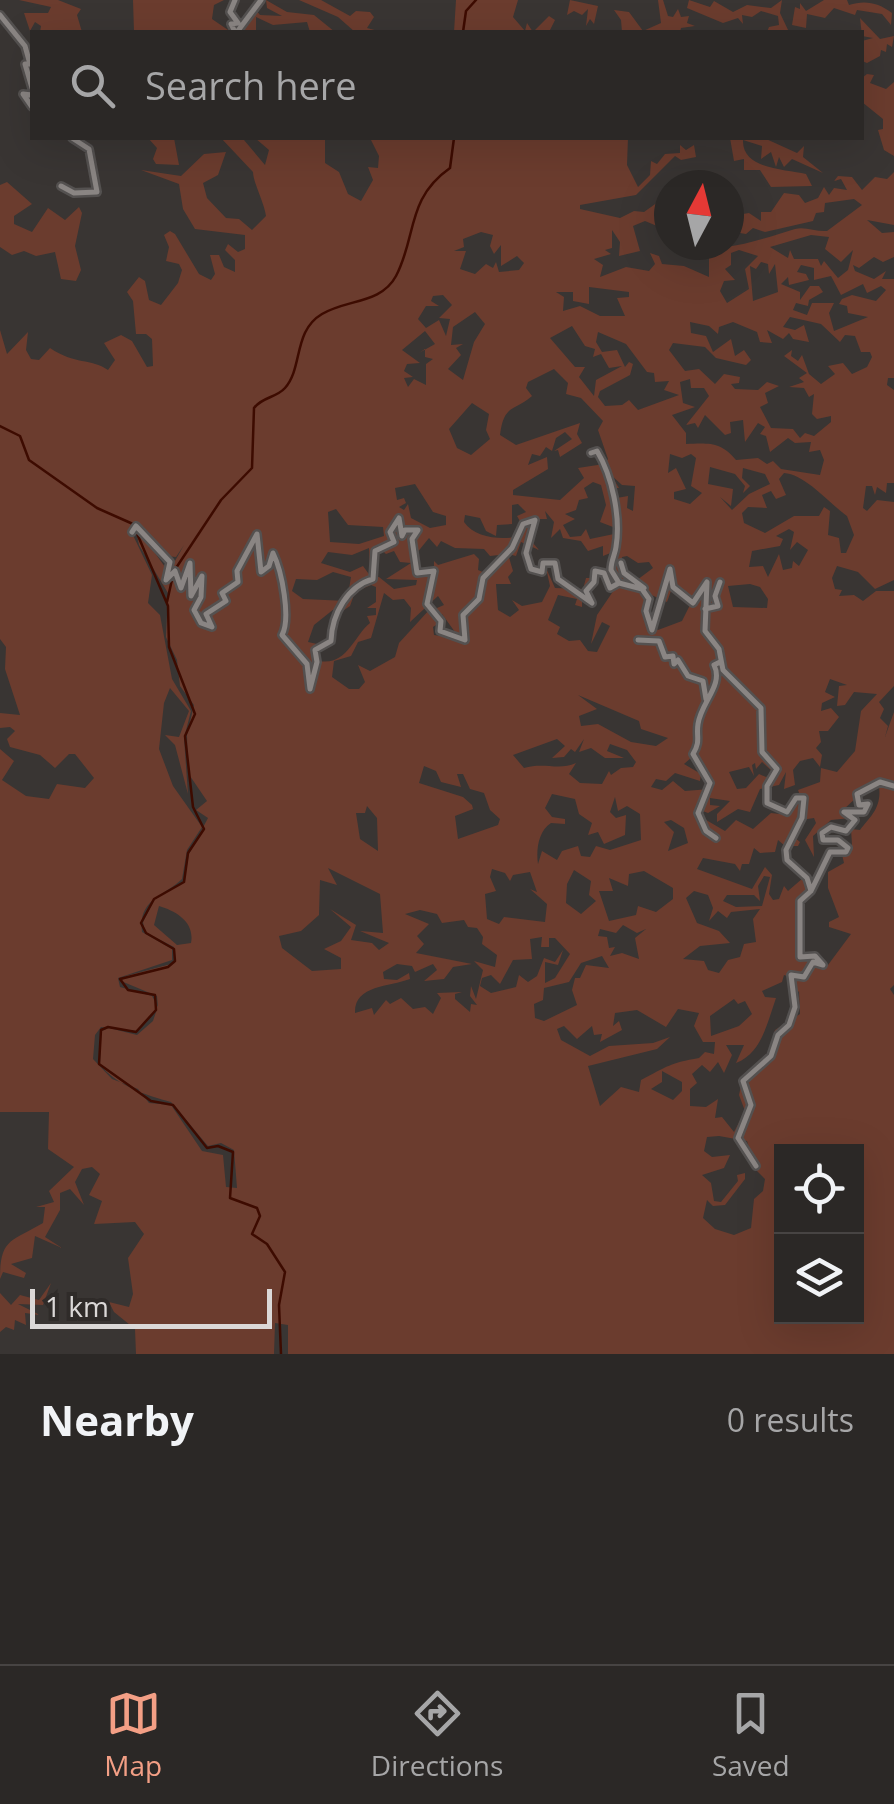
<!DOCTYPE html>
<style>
:root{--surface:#2b2826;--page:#33302e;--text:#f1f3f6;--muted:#a6a6a7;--line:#474443;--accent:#f39f85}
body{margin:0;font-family:"Open Sans",sans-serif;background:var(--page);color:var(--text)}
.controls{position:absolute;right:30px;bottom:30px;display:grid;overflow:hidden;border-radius:0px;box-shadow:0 10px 40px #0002}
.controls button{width:90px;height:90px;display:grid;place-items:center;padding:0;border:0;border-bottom:2px solid var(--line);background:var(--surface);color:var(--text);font:50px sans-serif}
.compass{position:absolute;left:654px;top:170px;width:90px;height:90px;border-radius:50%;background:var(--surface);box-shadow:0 10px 40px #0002;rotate:7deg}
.scale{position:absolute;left:30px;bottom:25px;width:242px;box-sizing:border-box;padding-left:10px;border:5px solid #dbd8d7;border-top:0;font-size:28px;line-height:35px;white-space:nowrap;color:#dbd8d7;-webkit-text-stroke:8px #2f2b29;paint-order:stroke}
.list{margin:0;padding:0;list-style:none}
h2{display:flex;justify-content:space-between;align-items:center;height:130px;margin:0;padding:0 40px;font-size:42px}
h2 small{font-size:32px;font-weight:400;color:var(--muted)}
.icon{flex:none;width:55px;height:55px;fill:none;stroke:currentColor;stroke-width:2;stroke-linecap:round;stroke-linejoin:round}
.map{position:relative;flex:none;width:894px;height:1354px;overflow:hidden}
.search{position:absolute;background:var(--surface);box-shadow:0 10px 40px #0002;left:30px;right:30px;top:30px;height:110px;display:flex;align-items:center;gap:25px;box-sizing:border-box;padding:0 35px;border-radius:0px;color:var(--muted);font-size:38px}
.sheet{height:310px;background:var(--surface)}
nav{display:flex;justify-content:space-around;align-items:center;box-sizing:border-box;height:140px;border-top:2px solid var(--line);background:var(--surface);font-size:28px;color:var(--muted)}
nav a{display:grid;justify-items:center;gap:5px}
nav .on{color:var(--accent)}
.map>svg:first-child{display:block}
.green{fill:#6b3c2e;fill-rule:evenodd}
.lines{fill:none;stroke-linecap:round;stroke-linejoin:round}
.stream{stroke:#3d0b00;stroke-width:2.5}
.minor-casing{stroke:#545150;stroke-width:10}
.minor{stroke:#8a8583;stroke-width:5}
</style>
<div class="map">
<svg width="894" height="1354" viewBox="0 0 894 1354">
<rect width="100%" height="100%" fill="#393533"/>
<!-- green -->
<path class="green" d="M19,0H58L81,9L77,15L82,32H40L41,26L35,22L30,31L24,13H48L51,7Z
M133,0H224L214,5L212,19L231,32H134Z
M266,0L287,12L314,15L335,32H310L307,22L273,25L256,17V32H242L256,10L260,15L282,16L267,8Z
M299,0H321L350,16L356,11L370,12L374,17L367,28L382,32H355L338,17Z
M456,0H518L513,17L525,31L527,23L533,32L549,16L555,20L549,32H454Z
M570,0L598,6L594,24L590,19L586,26L588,9L582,15L574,11L567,15Z
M658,0H663L668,16L673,17L678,9L681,17L689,16L687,23L695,26L681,28L680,32H622L621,20L614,10L629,12L643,31L661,23Z
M689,0L710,7L714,1L733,12L747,5L771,8L782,0L780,13L789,32H767L769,27L779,25L778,16L761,11L752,17L742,15L743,24L738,18L723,23L687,8Z
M824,0H847L849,5C864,0 878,2 892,13L891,25L882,14L857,10L855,15L834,8L825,18L807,14L806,28L792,25L795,7L800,9V3L806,11Z
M860,18L880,39L894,36L892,47L887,44L886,52L881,50L880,56L867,63L862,61V41L873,38L862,36Z
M867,74L874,75L870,83L886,89L894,82V156L884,150L878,130L883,129V119L862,102V78Z
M148,138H174L179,165L156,164L153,159L157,148Z
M221,138L244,140L265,165L269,150L255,138L325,139V163L339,172L348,194L361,201L373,180L368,167L378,168L379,156L370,138H628L627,165L638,187L650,175L651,161L657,164L665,154L680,153V145L686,150L694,145L696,157L681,160L675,156L636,195L580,205V209L620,218L634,211L644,212L665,197L669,222L657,226L645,221L633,226L640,251L619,256L620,242L612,230V248L605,250L611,254L594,259L603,265L600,277L626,267L649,271L655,264L650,253L659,256L662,264L684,266L709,277V256L696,254L691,259L693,245C720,255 768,237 795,229C805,226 816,232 827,231L862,205L854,199L825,203L824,212L816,213L813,221L765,232L753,228L746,234L740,233L741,227L729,235L733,217L742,221L743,214L749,213L761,221V212H771L784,193L799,195L805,203L818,198L824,187L829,195L834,188L847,190L841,179L834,181L838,176L852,177L862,190L875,177L887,179L894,172V225L867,220L882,233L894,232V257L883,262L874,257L859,268L853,265L855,271L874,279L886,271L882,279H894V378H888L887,385L894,390V483H887L886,493L877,487L875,495L872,486H866L863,508L867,511L877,500L894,502V580L875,589L858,572L837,566L832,578L835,589L842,590L839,596L854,595L863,601L876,591H894V686L879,702L884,709L880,718L888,726L885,737L894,712V985L890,989L894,995V1354H288V1325L275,1323L274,1354H136L135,1329L114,1312L109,1302L129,1307L133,1294L128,1258L144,1234L135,1222L94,1224L102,1201L89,1195L100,1174L92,1167L82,1169L75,1182L84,1205L70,1189L60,1193V1210L45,1237L62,1248L35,1236L32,1258L11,1264L26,1273L24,1278L3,1272L0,1279C0,1238 11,1242 43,1223L45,1207H36L54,1202L49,1191L74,1167L48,1149L49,1112H0V749L14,761L2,780L26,796L49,799L57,784L85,788L94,778L75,754H69L55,768L40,755L10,747L7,739L15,731L10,727L0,728V713L20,715L5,669L6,647L0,639V330L7,354L28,332L26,350L31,359L39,360L50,348C75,365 91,358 108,370L115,360L104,343L121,335L132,341L147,367L153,366L152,339L146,334H136L133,301L127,292L139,277L145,281L149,300L161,305L178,283L182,270L179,264L166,261L169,247L164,235L170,231L175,234L199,274L211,280L215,274L210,255H219L224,267L235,272V260L225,250L228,244L238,252L245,249V235L195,229L183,209L179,184L141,170L181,176L204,154L226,152L218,175L203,183L207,198L226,218L239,219L252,230L266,216C264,202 253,182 253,172ZM481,232L493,235L490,246L494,254L501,245V266L517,256L524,263L519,270L499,272L496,262L493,268L486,264L475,274L460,269L466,251H454L464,247L463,239ZM811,235L829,237L825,249L841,262L853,250L848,270L838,278L824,261L821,266L818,259H794L790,250L788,258L770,247ZM739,250L758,256L745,269L749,289L727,303L720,291L724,281L735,280L725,269L731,265V253ZM761,262L768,264L769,274L775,264L778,292L753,301L750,266L756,269ZM801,265L814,268V280L831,276L841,295L863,284L867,293L881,286L886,290L876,301L852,295L842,299L839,304L847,306L848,313L868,317L834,331L829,313L834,303H812L807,315L793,310L796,303L808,306L809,300L823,292L819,286H810L800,300V292L781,284L788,277L789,285L809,280L806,274L797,272ZM589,287L629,292V297L617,298L625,316H600L580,306L563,311L564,297L556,292H573V301L589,304ZM443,295L452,305L439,318L450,319L446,336L439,320L426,328L418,319L426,306H439L431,301L433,296ZM475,312L485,324L474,342L463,380L448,369L461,355L456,348L463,344L451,345L453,327ZM790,317L821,324L840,342L845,335L855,336L861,352H870L872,357L867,367L852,374L843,363L828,366L835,374L821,384L809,374L802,355L798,361L791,356L792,350L784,356L807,373L799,378L804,382L789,387L804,388L809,397L814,394L812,414L817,419L831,416V422L814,436L805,433L800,438L793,429L771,428L760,407L768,403L765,393L779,386L767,382L758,390L735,389L731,384L739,383L740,377L724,374L715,384L699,369L685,371L669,350L673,343L705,347L716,358L746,365L751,360L744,350L735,356L731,339L713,352L706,336L691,333L690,322L709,326L718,334L719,327L733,322L757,332L760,342L772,343L767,330L783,339L789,333L793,339L809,342L804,325L795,330L783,327ZM572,326L585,346L595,349L593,357L601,354L609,368L622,366L596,380L594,396L579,377L585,367H575L550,338ZM425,331L435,344L419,353L425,349V357L433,359L426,364V385L414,379L408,387L404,378L413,377L404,371L407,364L420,363L402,350ZM598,332L626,344L647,372L654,373L655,382L669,381L664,390L679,395L638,410L629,400L622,405L605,406L598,397L600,391L630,375L633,364L629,362L625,367L617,350L602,352L596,342ZM554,369L568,383L566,394L581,398L603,421L598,430L608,459L604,464L578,468L584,478L560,500L513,495V490L548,469L547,457L528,465L532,454L540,456L546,447L552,451L556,438L565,432L572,439L554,451L558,450L560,457L582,443L577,434L580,423L516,445L500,435C504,404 513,412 532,396L526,388L528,382ZM690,379L691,388H704L709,396L686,425L695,423L698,428L705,415L725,435L731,433L730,422L743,420L745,442L758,423L765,427L760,434L766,436L770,452L788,438L795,443L811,442L809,452L820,450L824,460L820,475L781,469L773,461L767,464L758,458L736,460C721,442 710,443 686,444V433L672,415L695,407L683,403L680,382ZM472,403L489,414L486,430L490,439L471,455L457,448L449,429ZM670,454L682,458L691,454L696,458L691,486L702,493L690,504L674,499V492L686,489L676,468L668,473ZM710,467L735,474L745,486L743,493L750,486L742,478L743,468L765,474L770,484L749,494L732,510L720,497L731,506L733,489L708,484ZM784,473C805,474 830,504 847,516L854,535L846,553H841L839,538L828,535L830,511L824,507L819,516H794L765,533L744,523L742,513L748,507L767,508L762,495L771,491L776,499L786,495L779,479ZM611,475L622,485L635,486L633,511L627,508L628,496L611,499L610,488H619ZM593,482L601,485L606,505L600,522L613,527L614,534L590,539L586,529L581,536L570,537L563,525L575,519L565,514L576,510L579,500L588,498L584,488ZM415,484L433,512L446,516V525L430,528L411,518L408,504L404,510L399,507L406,503L404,498L397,500L395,488ZM518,504L526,512L517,516L521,523L515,537C499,540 474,537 464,522L465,515L480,518L486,531L496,536L497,525L512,524V505ZM336,509L348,525L383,527L384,536L359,544L330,542L328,512ZM545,511L554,522L551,538L560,529L563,538L581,541L588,551L603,546V556L613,552L616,587L597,615L591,644L602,622L610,626L597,652L588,651L580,640L569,641L557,634L560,627L548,620L558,595L577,599L575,605L582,607V594L594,578H586L583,589L555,588L546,568L550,586L542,602L522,606L512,600L519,610L510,617L498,610L496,584H511L508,577L513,571L508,554L516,556L521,542L539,550L527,536L534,519H547ZM135,524L139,545L168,593L166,637L177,660L180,686L194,705L187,735L188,773L207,801L196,810L208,818L189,854L184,882L155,899L143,922L145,932L174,947L175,963L126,976L121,981L157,996L158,1007L152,996L120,987L118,978L172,960V949L142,932C138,899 163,897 182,879L187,850L202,827L173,786L159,749L164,703L170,688L189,711L179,737L165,735L175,745L188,794L184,738L191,711L172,679L160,615L148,603L152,575L131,531ZM140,524L166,556L176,557L184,545L171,568L165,567L140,532ZM789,529L794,532L790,550L797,542L808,550L799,566L793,561L792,568L783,570L779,554L768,577L763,566L749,567L752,551L780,546L783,539L776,536ZM429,538L437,547L441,541L455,548L484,549L490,556L499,555L485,573L478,570L479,559L474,554L438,565L434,561V571L418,577L416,554ZM369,548L370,570L372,558L380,548L386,554L394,551L400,562L411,563L386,579L417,580L416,585L394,589L379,577H371L363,566L350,572L321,563L328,552L352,555ZM627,556L638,563L649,562L653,568L637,580L621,568L622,557ZM333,572L351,577L347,601L303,599L292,591L296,579L317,580ZM750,584L760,587L768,599L767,608L733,607L728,586ZM371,585L376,587V602L367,608H376V615L367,616L370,623C353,637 347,666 319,661L317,644L308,642L314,625L334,609L341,612L350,606L355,592ZM672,588L690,605L682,621L658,630L649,624L647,593L667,602ZM384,593L393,600L404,599L411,608L410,622L438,596L444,605L437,608V617L442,614L460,639L434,635L433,627L439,623L430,609L399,643L395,657L370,671L358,665L365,682L359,689H349L332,677L334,661L351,656L358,642L371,638ZM830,679L847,685L839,686L837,706L845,705L854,692L877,694L861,711L855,751L837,772L821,768L820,782L798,790L801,798L788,815L771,813L753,829L736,820L725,831L701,817L700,810L708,813L720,806L710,805V798L730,801L717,814V822L738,809L750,812L760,789L779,785L786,772L784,789L795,785L793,770L800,761L813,758L820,767L822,755L816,748L821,742L819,731H828L839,717L831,708L821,711L822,703L835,697L825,692ZM578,695L639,721L641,729L668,738L656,746L631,742L598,724L581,726L579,716L597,709ZM557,739L565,746L552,758L564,757L571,749L575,752L584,739L579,752L591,748L605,758H624L607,751L610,744L627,750L636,762L633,767L621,768L611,775L609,771L602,784L580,783L569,774L576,763C559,771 544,762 524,768L513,755ZM692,757L709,778L710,789L685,791L673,781L662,790L651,787L656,779L666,781L675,773L700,781L701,774L684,764ZM762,762L773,772L766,777L759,774L746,788L737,789L729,772L749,767L754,776L752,765L755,763L756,769ZM424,766L436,771L441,782L461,787L457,774H463L470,789L484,793L490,810L500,819L498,825L458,839L455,816L473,809L472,805L463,797L419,783ZM872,783L879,786C882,808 870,817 860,830L851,829L852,845L839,842L844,863L828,872V888L839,917L829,922V927L851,934L828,965L814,955L801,954L797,932L802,900L813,894L808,892L803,878L788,891L784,886L779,899L773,900L769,894L772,875L765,867L752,889L697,869L703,858L735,864L740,871L742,864H749L754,848L760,853L775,852L778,840L785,846H798L800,842L794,837L801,820L814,818L816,823L805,840L814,857L813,836L831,820L851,818L843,810ZM552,794L575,799L579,814L592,823L588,835L598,832L604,844L625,835L626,815L616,818L610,812L615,797L618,811L627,806L640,814L641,840L610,850L596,846L590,857L581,856L578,846L562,851L557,860L542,851L538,864C536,851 538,831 551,823L565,824V819L552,817L545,808ZM367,806L377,818L378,851L360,839L356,813H365ZM671,820L684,828L688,843L668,851L674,832L664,822ZM328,868L380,894L383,933L360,931L389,943L379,950L372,943L351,940L356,925L330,909L351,927L341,941L324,949L341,958V969L312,971L282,948L279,936L301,931L319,915L320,880L337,885ZM492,869L505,873L510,881L513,875L530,872L537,892L530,889L547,904L545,922L504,917L499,924L487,919L485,894L496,891L490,877ZM574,870L591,881L589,895L596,901L581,914L566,903L567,884ZM644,871L673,888V899L656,912L638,906L636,915L609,921L599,891H613L609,878L628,886L629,874ZM764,876L770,877L762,906L736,907L723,901L727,895H754L760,901L758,886ZM694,891L708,895L713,908L709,921L718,911L727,918L731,912L760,909L753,919L756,942L744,944L740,957L728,960L719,973L708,970L704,961L683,959L700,946L730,943L719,931L697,923L686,898ZM159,906C176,911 195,922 191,943L177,945L154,925ZM420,910L437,914L442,923L464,920L468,927L477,928L483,937L482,944L497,955L495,967L474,961L483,970L476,999L471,986L470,996L477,1005L471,1004L470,1012L455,999V994L462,992L437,993L441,998L433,1014L425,1007L413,1009L401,998L390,1004L386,1000L374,1015L372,1008L355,1013C354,985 389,987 410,979L409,973L397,980L384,979L383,972L397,964L412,966L415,972L433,964L437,970L424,981L444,979L453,967L472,964L416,953L424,944L417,936L429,924L405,914ZM623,925L637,933L646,929L635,938L639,959L622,953L610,956L615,947L609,948L607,937L598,936L600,929L616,933ZM542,937L541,947H549V938H555L570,954L555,978L545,983V962L558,965L563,950L555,962L544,958L537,976L528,982L519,975L516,987L491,993L480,986L482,978L491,975L500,984L513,960L532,959L530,939ZM602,956L609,968L586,965L580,978H575L572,990L577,1005L544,1021L535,1018L534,1004L543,1000L544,988L569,982L581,963ZM784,975L796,979L795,996L799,991L800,1014L775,1030L769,1056L742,1081L739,1095L745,1111L734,1132L722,1117L715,1118L718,1099L706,1107L690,1106V1089L697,1083L692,1074L702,1065L710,1072L718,1062L724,1073L732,1055L726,1045H744L736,1063C761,1053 766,1027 776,998L765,997L762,991L782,982ZM734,999L738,1004L745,1001L752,1014L739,1026L711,1036L710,1016ZM157,1009L153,1021L137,1035L109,1028L101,1031L100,1064C115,1085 148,1096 171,1102L208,1146L221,1143L234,1150L237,1188L226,1187L223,1155L202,1151L171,1105L149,1103L138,1089L112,1079L93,1059L95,1035L101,1027L137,1031ZM678,1009L699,1013L694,1026L703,1042H715L714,1054L705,1052L699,1058C670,1063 668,1066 641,1080L639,1092L621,1087L600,1106L588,1066L657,1049L670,1037L653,1043L609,1046L590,1056L561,1040L557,1029L564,1026L577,1039L592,1026L594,1035L602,1034L600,1042L622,1030L619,1021L613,1026L615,1013L637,1010L666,1027ZM662,1071L682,1082V1091L673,1100L651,1089L662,1082ZM719,1136L747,1141L756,1170L765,1179L763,1191L754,1199L751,1228L734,1235L715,1229L703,1218L707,1200L713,1206L725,1205L745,1179V1173L737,1175L738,1181L721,1202L714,1201L711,1183L702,1175L724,1168L730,1155L712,1157L704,1151L707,1137ZM782,1152H856V1316H782Z
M730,138H764L797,153L804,146L803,157L823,173L792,159L784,167L779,157L776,167L771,152L761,159L762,146L743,140C742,170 786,169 806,174L812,186L771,187L760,170H744V159L734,161Z
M7,182L32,204L14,216V224L32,232L48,208L65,220L79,207L82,213L75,246L81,270L76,281L61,279L55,252L36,256L24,251L12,255L0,247V185Z
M51,1283L43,1305L18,1304L40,1315L25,1313L26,1325L15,1320L14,1330L6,1327L0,1332V1293L11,1305L20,1295L39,1300Z"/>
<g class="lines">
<!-- stream -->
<path class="stream" d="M463,32L466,11L476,0
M0,426L20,436L29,460L97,508L133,524L168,606L169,647L195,714L185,736L193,807L204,829L188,853L184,882L154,899L141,923L146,933L174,949L175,961L168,967L120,979L128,990L155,995L156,1010L136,1032L108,1027L101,1030L99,1064L151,1101L173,1105L207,1148L218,1146L233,1152L230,1198L257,1208L260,1216L252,1234L267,1244L285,1272L279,1305L281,1354
M176,568L221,500L252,468L254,408C262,397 276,398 285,388C303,368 293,331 322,314C347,299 381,304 396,276C417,236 406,199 450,168L454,138
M167,602L173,575"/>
<defs>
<path id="minor" d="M235,0L230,12L238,23L231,24L235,32
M0,15L25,46L30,64H25L32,88
M237,32L261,0
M32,95L23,94L32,107
M61,186L74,193L97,192L89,149L72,138
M591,453L597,451C612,476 621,517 616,547C615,555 611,560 611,570L619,583
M132,532L136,526L170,562L166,580L175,571L181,588L190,563L191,596L202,576L201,597L194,610L201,623L212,627L206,614L226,601L222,593L238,582L237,571L257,534L261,572L269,566L273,553C282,571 291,619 282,635L307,664L310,689L317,662L315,650L331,641C332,613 348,586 373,579L375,551L394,542L390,532L399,518L402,536L405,530H418L412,539L417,573L434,571L427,604L441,621L440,631L465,640L463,615L479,599L483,578L512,548L523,524L535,520L526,553L531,569L542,572L543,563H555L558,579L592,603L586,591L594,582L595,571L604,573L610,588L619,583L642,589L649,599L646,611L652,630L670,569L673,587L693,603L707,582L705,631L719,649L723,670L761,708L762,752L777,769L767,786V803L787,812L796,798H804L802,818L786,850L787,860L807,878L811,891
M621,563L624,573L644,588
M705,609L718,606L715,596L720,582
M638,640L659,641L665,657L673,656L674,664L678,660L688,676L703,681L706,699
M716,838L706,831L698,813L710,783L693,754C701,741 696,737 698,724C701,702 724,685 714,665L720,662
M756,1166L738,1138L751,1105L743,1081L771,1056L778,1035L789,1025L795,1007L791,975L804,977L813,962L823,965L815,956L800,957V901L811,891L830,852H846L848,848L838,840H823L822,833L831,827L846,831L855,820L844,812H864L868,804L859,805L857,794L880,782L894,786"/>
</defs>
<!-- minor casing -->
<use href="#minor" class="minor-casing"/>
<!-- minor -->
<use href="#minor" class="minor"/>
</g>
</svg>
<div class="controls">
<button><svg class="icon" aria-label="locate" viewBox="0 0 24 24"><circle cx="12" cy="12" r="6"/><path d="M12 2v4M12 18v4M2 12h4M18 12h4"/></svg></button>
<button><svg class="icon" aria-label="layers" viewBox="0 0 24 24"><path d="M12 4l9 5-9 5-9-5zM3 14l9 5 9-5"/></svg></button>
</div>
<svg class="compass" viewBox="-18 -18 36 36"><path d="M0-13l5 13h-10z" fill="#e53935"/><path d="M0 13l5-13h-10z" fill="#a6a6a7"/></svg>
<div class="scale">1 km</div>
<div class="search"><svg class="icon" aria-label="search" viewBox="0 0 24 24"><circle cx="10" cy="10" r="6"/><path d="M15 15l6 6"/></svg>Search here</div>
</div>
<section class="sheet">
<h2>Nearby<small>0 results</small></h2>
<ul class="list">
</ul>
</section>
<nav>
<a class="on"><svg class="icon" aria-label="map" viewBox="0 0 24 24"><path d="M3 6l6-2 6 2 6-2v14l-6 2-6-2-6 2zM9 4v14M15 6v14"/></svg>Map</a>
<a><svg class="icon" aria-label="directions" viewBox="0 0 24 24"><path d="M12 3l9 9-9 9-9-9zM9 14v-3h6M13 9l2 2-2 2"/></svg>Directions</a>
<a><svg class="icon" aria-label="saved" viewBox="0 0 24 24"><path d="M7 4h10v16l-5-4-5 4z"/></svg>Saved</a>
</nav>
